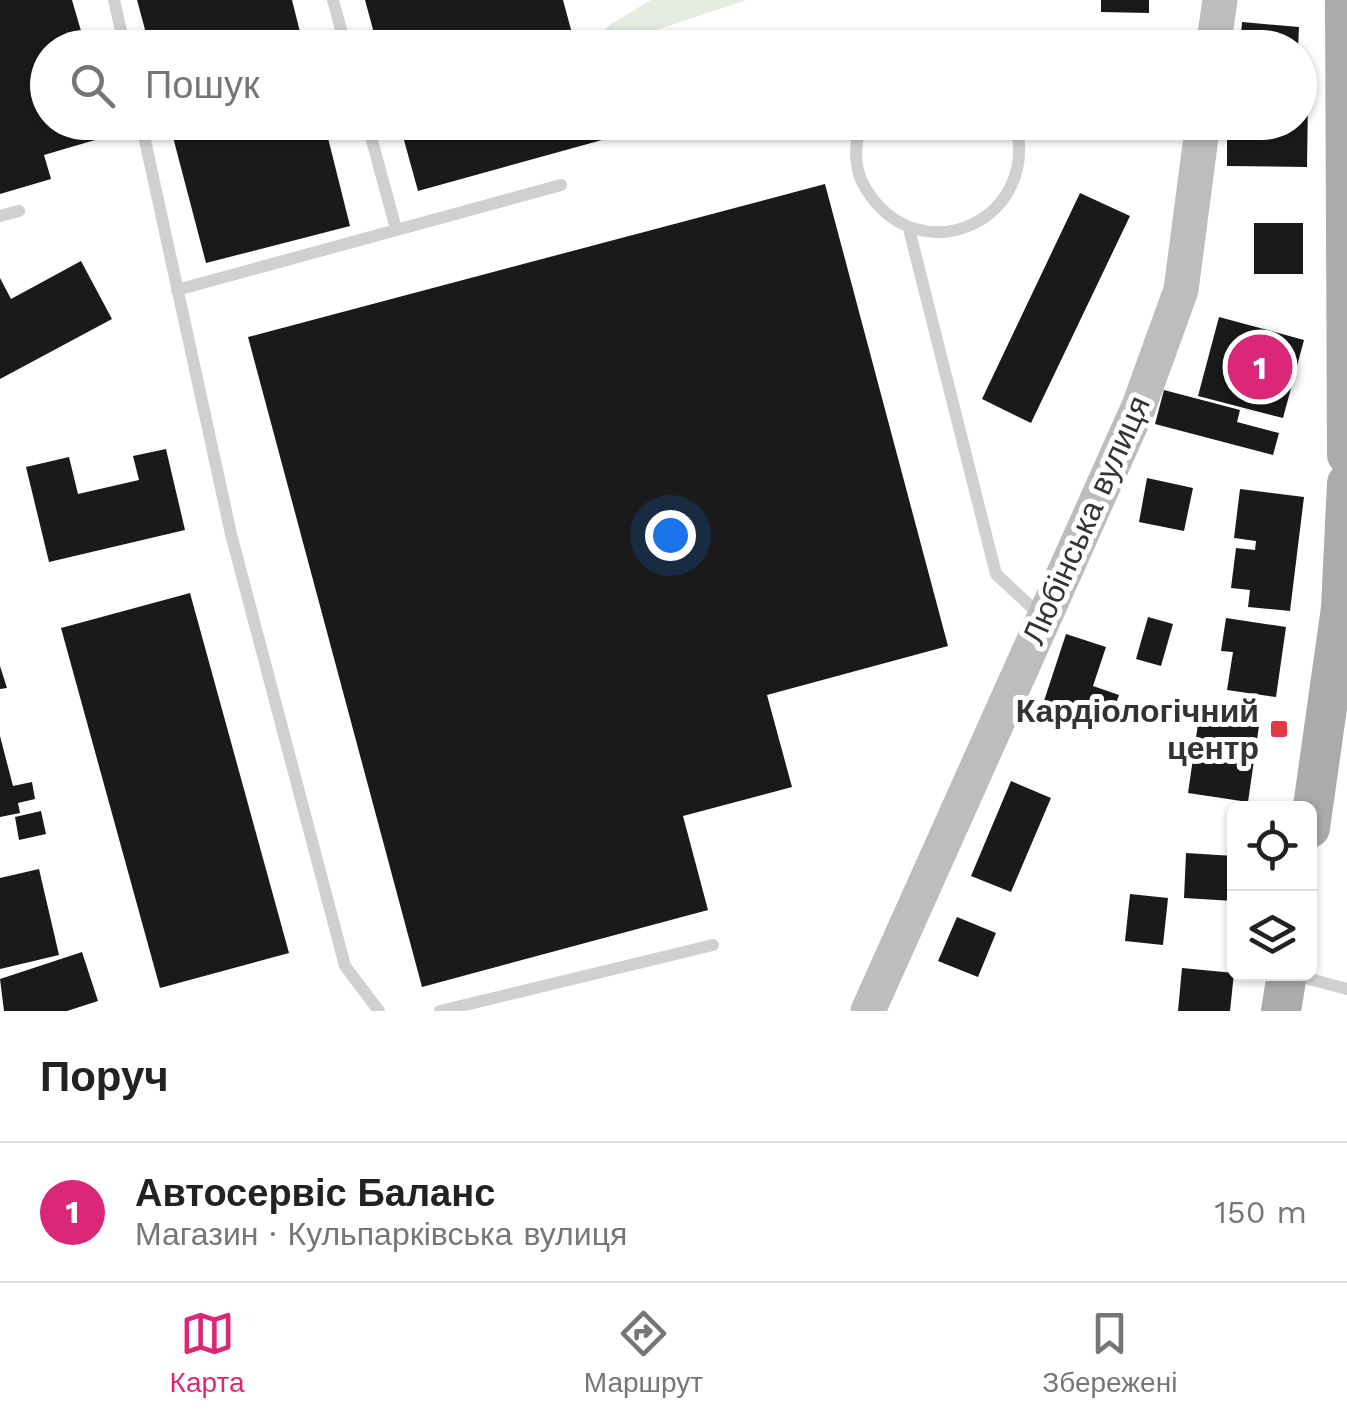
<!DOCTYPE html>
<html lang="uk">
<meta charset="utf-8">
<style>
:root{--surface:#fff;--page:#f6f6f6;--text:#222;--muted:#767676;--line:#e0e0e0;--accent:#db2777}
body{margin:0;font-family:"Work Sans",sans-serif;background:var(--page);color:var(--text)}
.controls{position:absolute;right:30px;bottom:30px;display:grid;overflow:hidden;border-radius:15px;box-shadow:0 2px 8px #0004}
.controls button{width:90px;height:90px;display:grid;place-items:center;padding:0;border:0;border-bottom:2px solid var(--line);background:var(--surface);color:var(--text);font:50px sans-serif}
.you{position:absolute;left:670px;top:535px;width:35px;height:35px;margin:-25px;border:8px solid #fff;border-radius:50%;background:#1a73e8;box-shadow:0 0 0 15px #1a73e833}
.badge{display:grid;place-items:center;width:65px;height:65px;border-radius:50%;background:var(--accent);color:#fff;font-size:32px;font-weight:700}
.pin{position:absolute;translate:-50% -50%;border:5px solid #fff;box-shadow:0 2px 10px #0006}
.list{margin:0;padding:0;list-style:none}
h2{display:flex;justify-content:space-between;align-items:center;height:130px;margin:0;padding:0 40px;font-size:42px}
h2 small{font-size:32px;font-weight:400;color:var(--muted)}
.list li{display:grid;grid-template-columns:65px 1fr auto;gap:30px;align-items:center;box-sizing:border-box;height:140px;padding:0 40px;border-top:2px solid var(--line)}
.list b{display:block;font-size:38px;white-space:nowrap}
.list p{margin:0;font-size:32px;white-space:nowrap;color:var(--muted)}
.list em{font-size:32px;font-style:normal;color:var(--muted)}
.icon{flex:none;width:55px;height:55px;fill:none;stroke:currentColor;stroke-width:2;stroke-linecap:round;stroke-linejoin:round}
.map{position:relative;flex:none;width:1347px;height:1011px;overflow:hidden}
.search{position:absolute;background:var(--surface);box-shadow:0 2px 8px #0004;left:30px;right:30px;top:30px;height:110px;display:flex;align-items:center;gap:25px;box-sizing:border-box;padding:0 35px;border-radius:55px;color:var(--muted);font-size:38px}
.sheet{height:270px;background:var(--surface)}
nav{display:flex;justify-content:space-around;align-items:center;box-sizing:border-box;height:140px;border-top:2px solid var(--line);background:var(--surface);font-size:28px;color:var(--muted)}
nav a{display:grid;justify-items:center;gap:5px}
nav .on{color:var(--accent)}
.map>svg:first-child{display:block}
.green{fill:#e6ecdf}
.building{fill:#1a1a1a}
.lines{fill:none;stroke-linecap:round;stroke-linejoin:round}
.service{stroke:#d0d0d0;stroke-width:12}
.secondary{stroke:#bdbdbd;stroke-width:35}
.primary{stroke:#ababab;stroke-width:40}
.poi-dot{fill:#e63946;stroke:#fff;stroke-width:4}
.labels{text-anchor:middle;stroke-width:10;stroke-linejoin:round;paint-order:stroke}
.street-label{font-size:32px;fill:#333;stroke:#fff}
.poi-label{font-size:32px;font-weight:bold;fill:#333;stroke:#fff;text-anchor:end}
</style>
<div class="map">
<svg width="1347" height="1011" viewBox="0 0 1347 1011">
<rect width="100%" height="100%" fill="#fff"/>
<!-- green -->
<path class="green" d="M651,0H747L610,45L596,42L609,25Z"/>
<!-- building -->
<path class="building" d="M0,0H72L86,48H48V122H108L112,135L44,155L51,179L0,194Z
M137,0H292L304,48H150Z
M365,0H563L576,48H378Z
M1101,0H1149V13L1101,12Z
M1242,22L1299,27L1298,48H1240Z
M1300,100H1308L1307,167L1227,166V124L1300,122Z
M169,122H324L350,226L206,263Z
M399,122H597L602,140L418,191Z
M825,184L948,646L767,695L792,787L683,816L708,910L422,987L248,337Z
M1080,193L1130,216L1031,423L982,399Z
M1254,223H1303V274H1254Z
M81,261L112,319L0,379V278L11,299Z
M1219,317L1304,340L1283,418L1198,396Z
M1164,390L1240,410L1237,422L1279,433L1273,455L1155,424Z
M166,449L185,530L49,562L26,467L69,457L78,494L139,480L133,456Z
M1147,478L1193,488L1184,531L1139,522Z
M1240,489L1304,497L1290,611L1248,607L1250,590L1231,588L1236,548L1255,550L1256,541L1234,538Z
M190,593L289,953L160,988L61,628Z
M1148,617L1173,624L1161,666L1136,659Z
M1226,618L1286,627L1276,697L1227,690L1233,652L1221,651Z
M1066,634L1106,647L1093,686L1119,695L1108,726L1043,704Z
M0,666L7,688L0,689Z
M1200,710L1260,719L1248,802L1188,793Z
M0,736L13,786L32,782L35,799L18,803L20,813L0,817Z
M1011,781L1051,798L1011,892L971,876Z
M41,811L46,834L19,840L15,817Z
M1186,853L1234,856V901L1184,898Z
M39,869L59,955L0,969V878Z
M1130,894L1168,898L1163,945L1125,941Z
M957,917L996,933L978,977L938,961Z
M82,952L98,1001L67,1011H4L0,979Z
M1182,968L1234,973L1230,1011H1178Z"/>
<g class="lines">
<!-- service -->
<path class="service" d="M114,0L125,48
M333,0L346,48
M141,122L231,534L345,966L379,1011
M367,122L396,229
M862,122C854,144 853,169 866,189C919,276 1043,220 1015,122
M0,216L19,211
M909,229L996,574L1041,616
M177,290L561,185
M1290,974L1347,989
M440,1011L713,945"/>
<!-- secondary -->
<path class="secondary" d="M1213,48L1220,0
M868,1011L1139,406L1181,290L1203,122"/>
<!-- primary -->
<path class="primary" d="M1345,0L1347,455
M1310,828L1341,608L1347,483
M1281,1011L1287,974"/>
</g>
<!-- markers -->
<rect class="poi-dot" x="1269" y="719" width="20" height="20" rx="5"/>
<g class="labels">
<!-- street labels -->
<g class="street-label">
<text transform="translate(1086 520) rotate(-66)" y="11">Любінська вулиця</text>
</g>
<!-- poi labels -->
<g class="poi-label">
<text x="1259" y="722">Кардіологічний<tspan x="1259" dy="37">центр</tspan></text>
</g>
</g>
</svg>
<div class="controls">
<button><svg class="icon" aria-label="locate" viewBox="0 0 24 24"><circle cx="12" cy="12" r="6"/><path d="M12 2v4M12 18v4M2 12h4M18 12h4"/></svg></button>
<button><svg class="icon" aria-label="layers" viewBox="0 0 24 24"><path d="M12 4l9 5-9 5-9-5zM3 14l9 5 9-5"/></svg></button>
</div>
<div class="you"></div>
<div class="pin badge" style="left:1260px;top:367px">1</div>
<div class="search"><svg class="icon" aria-label="search" viewBox="0 0 24 24"><circle cx="10" cy="10" r="6"/><path d="M15 15l6 6"/></svg>Пошук</div>
</div>
<section class="sheet">
<h2>Поруч<small></small></h2>
<ul class="list">
<li><span class="badge">1</span><div><b>Автосервіс Баланс</b><p>Магазин · Кульпарківська вулиця</p></div><em>150 m</em></li>
</ul>
</section>
<nav>
<a class="on"><svg class="icon" aria-label="map" viewBox="0 0 24 24"><path d="M3 6l6-2 6 2 6-2v14l-6 2-6-2-6 2zM9 4v14M15 6v14"/></svg>Карта</a>
<a><svg class="icon" aria-label="directions" viewBox="0 0 24 24"><path d="M12 3l9 9-9 9-9-9zM9 14v-3h6M13 9l2 2-2 2"/></svg>Маршрут</a>
<a><svg class="icon" aria-label="saved" viewBox="0 0 24 24"><path d="M7 4h10v16l-5-4-5 4z"/></svg>Збережені</a>
</nav>
